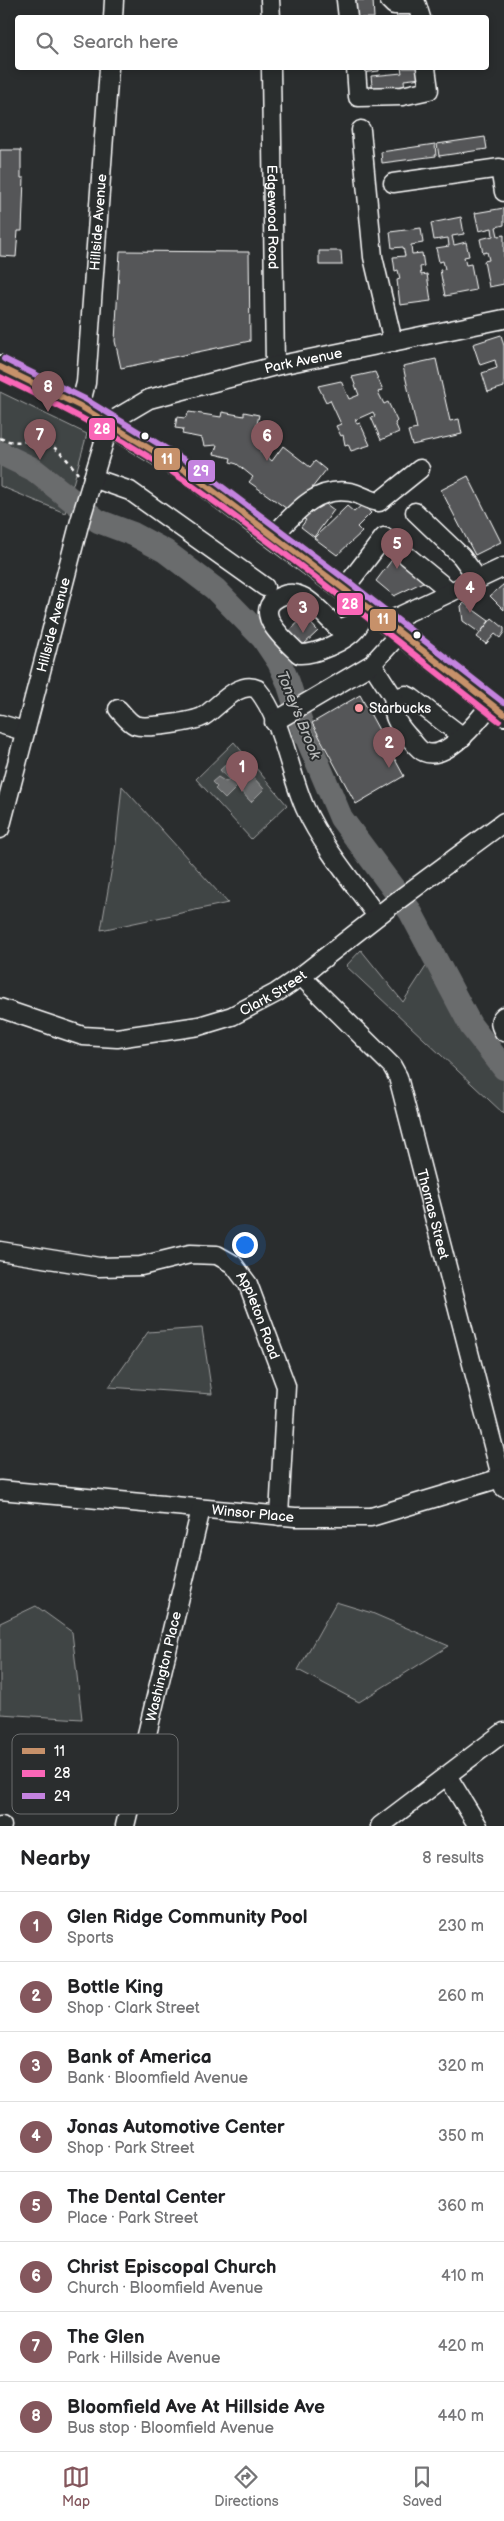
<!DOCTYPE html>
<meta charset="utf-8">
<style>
:root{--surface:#fff;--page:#f2f2f2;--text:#202124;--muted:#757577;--line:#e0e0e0;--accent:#84575d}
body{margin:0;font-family:"Balsamiq Sans",sans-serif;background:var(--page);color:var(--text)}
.you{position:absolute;left:244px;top:1244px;width:18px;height:18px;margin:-12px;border:4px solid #fff;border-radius:50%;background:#1a73e8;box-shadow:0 0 0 8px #1a73e833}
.badge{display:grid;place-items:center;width:32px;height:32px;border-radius:50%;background:var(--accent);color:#fff;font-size:16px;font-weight:700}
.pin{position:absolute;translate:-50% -41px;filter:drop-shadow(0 1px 2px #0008)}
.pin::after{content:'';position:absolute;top:26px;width:18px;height:15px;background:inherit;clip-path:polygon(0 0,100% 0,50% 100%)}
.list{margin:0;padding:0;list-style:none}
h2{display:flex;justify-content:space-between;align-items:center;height:65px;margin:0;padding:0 20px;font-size:21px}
h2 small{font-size:16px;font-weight:400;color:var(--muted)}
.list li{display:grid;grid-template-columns:32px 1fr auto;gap:15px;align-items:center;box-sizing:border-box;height:70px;padding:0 20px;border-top:1px solid var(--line)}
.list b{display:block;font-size:19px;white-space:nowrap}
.list p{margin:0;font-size:16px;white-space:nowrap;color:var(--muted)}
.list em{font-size:16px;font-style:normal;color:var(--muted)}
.icon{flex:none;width:28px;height:28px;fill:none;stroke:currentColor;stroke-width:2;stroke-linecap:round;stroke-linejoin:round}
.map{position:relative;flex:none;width:504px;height:1826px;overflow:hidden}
.search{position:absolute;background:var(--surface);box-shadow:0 2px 8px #0003;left:15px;right:15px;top:15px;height:55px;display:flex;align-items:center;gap:12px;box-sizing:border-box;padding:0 18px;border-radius:5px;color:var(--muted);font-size:19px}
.sheet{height:625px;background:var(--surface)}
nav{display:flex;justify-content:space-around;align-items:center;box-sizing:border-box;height:70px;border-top:1px solid var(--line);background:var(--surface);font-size:14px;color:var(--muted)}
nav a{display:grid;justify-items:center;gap:2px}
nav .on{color:var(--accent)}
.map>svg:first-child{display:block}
.green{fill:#414445;stroke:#a0a2a2}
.water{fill:#6a6c6d;stroke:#a6a7a7}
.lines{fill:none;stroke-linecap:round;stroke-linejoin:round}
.river{stroke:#6a6c6d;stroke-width:24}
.building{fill:#555758;stroke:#fff}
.minor-casing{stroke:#fff;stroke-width:21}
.major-casing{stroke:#fff;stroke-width:26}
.path{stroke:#fff;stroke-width:2.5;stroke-dasharray:4 4;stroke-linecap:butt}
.minor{stroke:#2a2d2e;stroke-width:18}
.major{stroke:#2a2d2e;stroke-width:22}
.bus-1-casing{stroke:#2a2d2e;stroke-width:10}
.bus-2-casing{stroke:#2a2d2e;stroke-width:10}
.bus-3-casing{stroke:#2a2d2e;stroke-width:10}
.bus-1{stroke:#c7916a;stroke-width:6}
.bus-2{stroke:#fa66b7;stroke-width:6}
.bus-3{stroke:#c483df;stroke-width:6}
.bus-dot{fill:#fff;stroke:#2a2d2e;stroke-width:2}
.poi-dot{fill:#ff9aa2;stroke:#2a2d2e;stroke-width:2}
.labels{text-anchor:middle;stroke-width:4;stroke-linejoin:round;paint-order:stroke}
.street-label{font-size:14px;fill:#fff;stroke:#2a2d2e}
.poi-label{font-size:14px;fill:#fff;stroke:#2a2d2e;text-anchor:start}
.water-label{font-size:15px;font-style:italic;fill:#b4b6b6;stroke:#2a2d2e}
.key{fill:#2a2d2e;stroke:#6a6c6d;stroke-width:1}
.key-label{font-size:14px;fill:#fff}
.line-badge{stroke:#2a2d2e;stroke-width:2}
.badge-label{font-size:14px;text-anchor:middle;font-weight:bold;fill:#fff}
</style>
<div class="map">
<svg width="504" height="1826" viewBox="0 0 504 1826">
<rect width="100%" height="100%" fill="#2a2d2e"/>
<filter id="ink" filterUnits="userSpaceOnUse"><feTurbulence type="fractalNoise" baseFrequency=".02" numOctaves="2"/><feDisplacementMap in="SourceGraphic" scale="10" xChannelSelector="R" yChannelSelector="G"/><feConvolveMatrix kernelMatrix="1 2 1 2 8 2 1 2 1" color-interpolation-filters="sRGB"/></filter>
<g filter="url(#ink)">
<!-- green -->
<path class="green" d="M0,392L87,434L65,513L0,486Z
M234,742L287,805L251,839L196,779Z
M122,786L228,903L101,930L116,844Z
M361,950L403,1002L427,965L441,959L477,1028L504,1060V1114L346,966Z
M202,1328L212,1394L109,1387L148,1332Z
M336,1602L372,1613L449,1646L359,1702L298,1670Z
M36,1606L72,1632L82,1719L0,1714V1623Z"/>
<!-- water -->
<path class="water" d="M233,758L244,768L247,765L255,774L253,777L264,789L251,802L237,787L225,799L215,789L217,787L212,782L218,777L226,782L229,780L220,770Z"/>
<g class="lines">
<!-- river -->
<path class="river" d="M0,453L33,469L98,521L133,534L165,551L215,589L263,638L279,662L288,682L302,726L341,818L410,911L471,1026L504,1068"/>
</g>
<!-- building -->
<path class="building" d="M354,0H373L374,18H355Z
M415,10L416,18H397L396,12Z
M360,68H379V71L360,73Z
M401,68H421L422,78L404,80L405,91L373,94L371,76L402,73Z
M485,137L487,149L439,156L437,144Z
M435,144L436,156L382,163L381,152Z
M0,150H21V178H24L22,231H18L16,257L0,256Z
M504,208V225L496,227L498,236L504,235V284L489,287L484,261L489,260L487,252L483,253L480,239L493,236L492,228L479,231L475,213Z
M461,217L464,234L452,236L454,245L466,242L469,256L464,257L466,265L471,264L476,290L445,296L440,270L445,269L443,261L439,262L436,248L449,246L448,238L434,240L431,223Z
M421,228L423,243L411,245L412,254L422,253L424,266L420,267L421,275L427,274L431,301L400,305L397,280L400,279L398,270L395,271L393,257L405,256L403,247L392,248L390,232Z
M120,251L249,252L250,341L121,368L115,341Z
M319,251H341L342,265H319Z
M501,335L504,346V387L488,392L482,373L497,368L495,360L480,365L473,344Z
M436,359L450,421L459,419L462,434L412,445L408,431L417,429L403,366Z
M375,372L383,390L378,392L384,404L388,402L397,421L395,423L399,432L381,440L371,417L375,416L373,412L355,420L357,424L360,423L370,445L351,451L348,444L345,445L343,435L341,436L336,426L341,424L330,400L326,402L318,386L341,381L349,399L359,395L352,377Z
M189,412L221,417L222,412L244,416V412L259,415L256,429L262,437L260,444L262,448L260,451L272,461L283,446L310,467L315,461L326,470L308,493L290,511L249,482L253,477L237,464L230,462L231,458L214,454L217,445L204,446L202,438L182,434L183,429L175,428L177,417L185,418Z
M468,476L501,542L475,555L441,490Z
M322,501L334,510L314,537L301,527L306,520L304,519L307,515L305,514Z
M363,504L371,513L357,527L362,532L337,555L314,538L347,506L354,512Z
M394,557L425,581L394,596L376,581Z
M504,584V610L490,596Z
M464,603L489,621L480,633L463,621L461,606Z
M304,616L318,631L300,648L287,634Z
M492,618L504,628V632L500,638L495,634L486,644L477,637Z
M360,695L404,776L356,804L312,723Z"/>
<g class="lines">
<defs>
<g id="minor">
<path d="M270,0L271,18"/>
<path d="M346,0L348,18"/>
<path d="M389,0L394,5H417L421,18"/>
<path d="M113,18L114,0"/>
<path id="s1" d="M271,68L275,366"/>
<path d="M356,68L358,97L402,96L429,90L426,68"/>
<path d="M361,130L373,257L393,342"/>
<path d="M393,183L500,168L504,192"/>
<path id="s2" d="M80,406L86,383L109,68"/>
<path d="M93,478L130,491L265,587"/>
<path d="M415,512L461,556L478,579"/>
<path d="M274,535C295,513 316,486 350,492C361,494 369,501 379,502L420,469"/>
<path d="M344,589L384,537L451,592"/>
<path d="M359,621L339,629C329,620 313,601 301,596C293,592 287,593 279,597C250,612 286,641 299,654C315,655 346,641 356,629C361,623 364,615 369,608"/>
<path d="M387,622L504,567"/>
<path d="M372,664L394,698L406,695L412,698L463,737"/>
<path d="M394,698C391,714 397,724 408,736C413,741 418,750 424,752C446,762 480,719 491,704"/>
<path d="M118,709C123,714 128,722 135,725C145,729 194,722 204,716C218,707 239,680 257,689C282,718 289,772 305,808C323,847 353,882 377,916"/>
<path d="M274,722L372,664L400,633"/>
<path d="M0,724L24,731"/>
<path id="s3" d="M0,829L80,521L110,422L149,399L275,366L504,319"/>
<path id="s4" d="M301,976L392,1066L398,1077L504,1488"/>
<path id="s5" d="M0,1008L83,1036L117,1038L199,1026L232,1016L276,993L301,976L393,904L504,822"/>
<path d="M504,1016C498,1021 500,1026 504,1032"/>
<path id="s6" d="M0,1251L99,1267L141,1266L190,1254L217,1255L233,1264L248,1284L286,1386L279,1516"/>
<path id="s7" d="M0,1490L295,1517H371L501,1478"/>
<path d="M448,1777L478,1826"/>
<path d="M0,1826H2"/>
<path id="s8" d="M125,1826L201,1509"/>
<path d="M380,1826L504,1732"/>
</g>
<path id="major" d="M0,367L80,406L188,472L344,589L504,714"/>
</defs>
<!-- minor casing -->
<use href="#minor" class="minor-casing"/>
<!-- major casing -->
<use href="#major" class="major-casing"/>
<!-- path -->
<path class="path" d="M0,438C12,444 22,441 35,441C55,442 67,459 78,474"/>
<!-- minor -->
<use href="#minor" class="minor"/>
<!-- major -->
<use href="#major" class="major"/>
<defs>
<path id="bus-1" d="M0,367L80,406L188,472L344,589L504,714"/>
<path id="bus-2" d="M0,377C63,407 127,440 184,480C292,556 395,640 499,721"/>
<path id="bus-3" d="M4,359L85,399L193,465L349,582L504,703"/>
</defs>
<!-- bus-1 casing -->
<use href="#bus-1" class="bus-1-casing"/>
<!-- bus-2 casing -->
<use href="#bus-2" class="bus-2-casing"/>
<!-- bus-3 casing -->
<use href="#bus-3" class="bus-3-casing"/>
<!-- bus-1 -->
<use href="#bus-1" class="bus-1"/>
<!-- bus-2 -->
<use href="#bus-2" class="bus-2"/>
<!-- bus-3 -->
<use href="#bus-3" class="bus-3"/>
</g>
</g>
<!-- markers -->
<g class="bus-dot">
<circle cx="145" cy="436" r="4.5"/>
<circle cx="417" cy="635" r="4.5"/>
</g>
<circle class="poi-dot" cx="359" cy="708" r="5"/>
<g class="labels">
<!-- street labels -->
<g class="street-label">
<text dy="5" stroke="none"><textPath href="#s1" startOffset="149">Edgewood Road</textPath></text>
<text dy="5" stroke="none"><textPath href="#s2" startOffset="185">Hillside Avenue</textPath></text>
<text dy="5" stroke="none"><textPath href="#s3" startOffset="626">Park Avenue</textPath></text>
<text dy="5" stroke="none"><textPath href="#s3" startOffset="211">Hillside Avenue</textPath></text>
<text dy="5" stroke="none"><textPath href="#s5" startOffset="286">Clark Street</textPath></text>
<text dy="5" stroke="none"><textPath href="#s4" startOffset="282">Thomas Street</textPath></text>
<text dy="5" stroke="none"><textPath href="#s6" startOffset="296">Appleton Road</textPath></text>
<text dy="5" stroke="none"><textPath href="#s7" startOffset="254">Winsor Place</textPath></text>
<text dy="5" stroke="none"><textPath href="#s8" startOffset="164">Washington Place</textPath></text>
</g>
<!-- poi labels -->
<g class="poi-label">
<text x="369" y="713">Starbucks</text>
</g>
<!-- water labels -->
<g class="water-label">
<text transform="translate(299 715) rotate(68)" y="5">Toney's Brook</text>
</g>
</g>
<!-- legend -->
<rect x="12" y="1734" width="166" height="80" rx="8" class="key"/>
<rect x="22" y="1748" width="23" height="6" fill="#c7916a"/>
<rect x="22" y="1770" width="23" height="7" fill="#fa66b7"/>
<rect x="22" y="1793" width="23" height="6" fill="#c483df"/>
<g class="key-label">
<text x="54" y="1756">11</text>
<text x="54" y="1778">28</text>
<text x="54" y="1801">29</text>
</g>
<g class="line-badge">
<rect x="88" y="417" width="28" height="24" rx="5" fill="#fa66b7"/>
<rect x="153" y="447" width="28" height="24" rx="5" fill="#c7916a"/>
<rect x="187" y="459" width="29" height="24" rx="5" fill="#c483df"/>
<rect x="336" y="592" width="28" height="24" rx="5" fill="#fa66b7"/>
<rect x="369" y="608" width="28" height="24" rx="5" fill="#c7916a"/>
</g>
<g class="badge-label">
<text x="102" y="434">28</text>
<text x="167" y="464">11</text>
<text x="201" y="476">29</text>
<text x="350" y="609">28</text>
<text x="383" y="624">11</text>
</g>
</svg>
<div class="you"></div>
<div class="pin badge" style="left:242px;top:792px">1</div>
<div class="pin badge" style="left:389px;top:768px">2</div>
<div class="pin badge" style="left:303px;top:633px">3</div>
<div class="pin badge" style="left:470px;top:613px">4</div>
<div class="pin badge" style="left:397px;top:569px">5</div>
<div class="pin badge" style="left:267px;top:461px">6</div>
<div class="pin badge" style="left:40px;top:460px">7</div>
<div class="pin badge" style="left:48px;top:412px">8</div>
<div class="search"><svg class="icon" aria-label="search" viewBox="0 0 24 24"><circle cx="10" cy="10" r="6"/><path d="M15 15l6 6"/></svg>Search here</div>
</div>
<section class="sheet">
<h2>Nearby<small>8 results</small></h2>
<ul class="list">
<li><span class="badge">1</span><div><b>Glen Ridge Community Pool</b><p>Sports</p></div><em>230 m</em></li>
<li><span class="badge">2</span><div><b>Bottle King</b><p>Shop · Clark Street</p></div><em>260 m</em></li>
<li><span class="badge">3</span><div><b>Bank of America</b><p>Bank · Bloomfield Avenue</p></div><em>320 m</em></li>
<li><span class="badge">4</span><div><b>Jonas Automotive Center</b><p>Shop · Park Street</p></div><em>350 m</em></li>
<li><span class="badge">5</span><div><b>The Dental Center</b><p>Place · Park Street</p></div><em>360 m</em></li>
<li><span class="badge">6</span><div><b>Christ Episcopal Church</b><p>Church · Bloomfield Avenue</p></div><em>410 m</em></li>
<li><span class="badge">7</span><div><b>The Glen</b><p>Park · Hillside Avenue</p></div><em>420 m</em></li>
<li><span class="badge">8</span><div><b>Bloomfield Ave At Hillside Ave</b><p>Bus stop · Bloomfield Avenue</p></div><em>440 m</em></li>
</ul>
</section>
<nav>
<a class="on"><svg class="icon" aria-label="map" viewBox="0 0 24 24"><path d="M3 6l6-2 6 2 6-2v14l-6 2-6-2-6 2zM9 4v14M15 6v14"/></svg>Map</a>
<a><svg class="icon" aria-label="directions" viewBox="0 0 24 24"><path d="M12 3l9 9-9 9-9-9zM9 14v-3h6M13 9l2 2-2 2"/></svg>Directions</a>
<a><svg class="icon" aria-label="saved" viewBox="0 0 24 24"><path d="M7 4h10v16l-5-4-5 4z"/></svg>Saved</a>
</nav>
